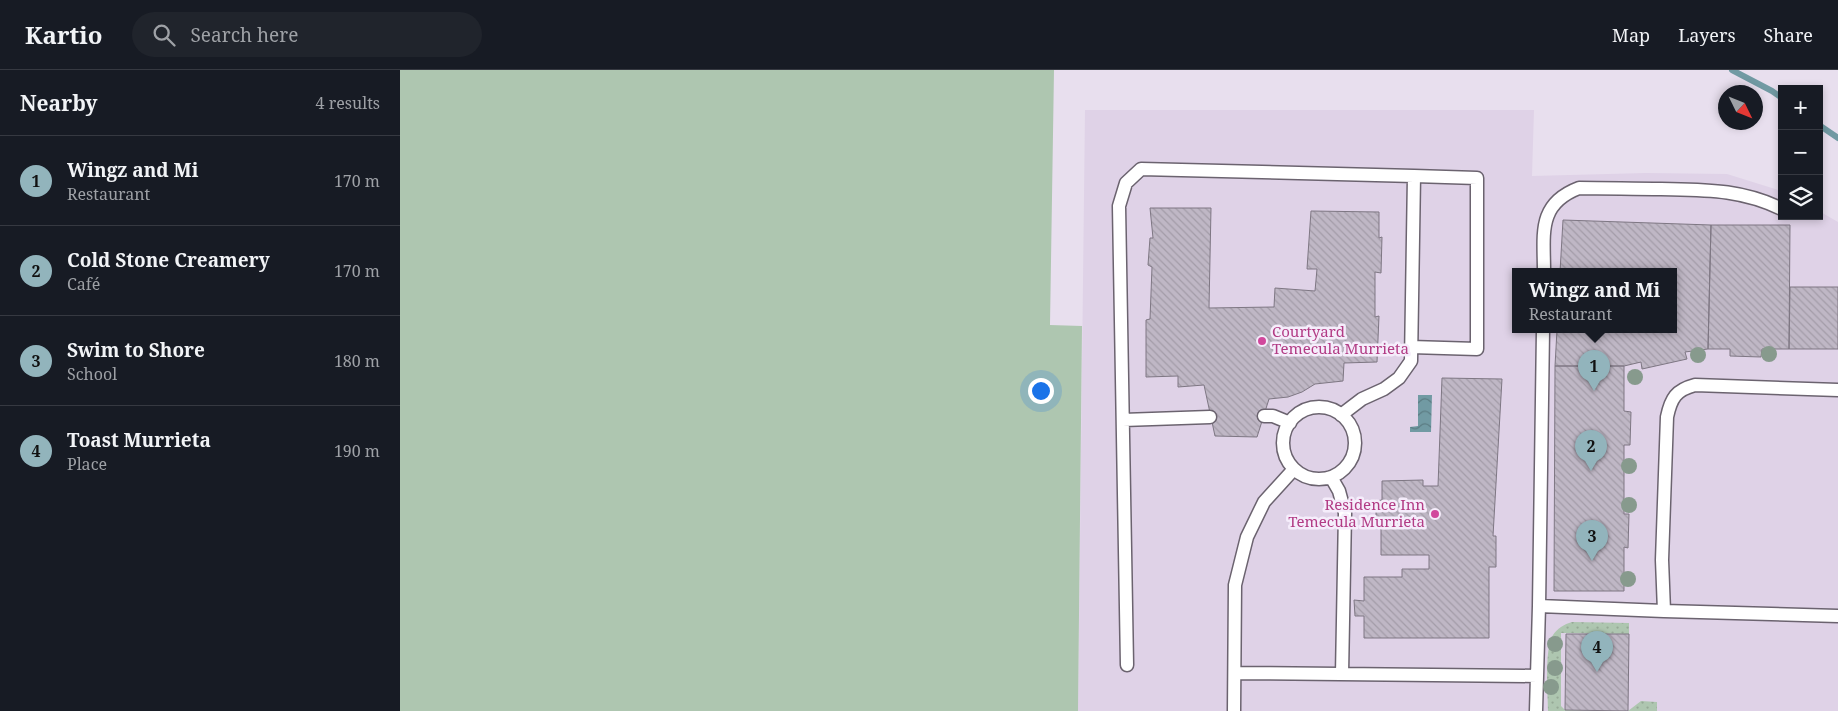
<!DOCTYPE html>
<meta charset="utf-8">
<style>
:root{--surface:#171b24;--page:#20242c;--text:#f1f3f6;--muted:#9ea1a6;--line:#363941;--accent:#92b4bc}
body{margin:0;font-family:"Noto Serif",serif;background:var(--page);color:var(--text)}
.controls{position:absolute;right:15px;top:15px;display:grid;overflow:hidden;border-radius:0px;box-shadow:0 2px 8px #0003}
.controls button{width:45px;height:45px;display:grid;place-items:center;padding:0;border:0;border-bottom:1px solid var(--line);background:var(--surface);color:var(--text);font:25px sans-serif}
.compass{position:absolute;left:1318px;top:15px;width:45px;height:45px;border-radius:50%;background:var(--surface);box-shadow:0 2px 8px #0003;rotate:133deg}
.you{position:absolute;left:640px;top:320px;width:18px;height:18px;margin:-12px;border:4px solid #fff;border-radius:50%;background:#1a73e8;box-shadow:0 0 0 8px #1a73e833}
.badge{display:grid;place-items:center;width:32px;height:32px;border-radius:50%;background:var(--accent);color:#111;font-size:16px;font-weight:700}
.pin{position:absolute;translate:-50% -41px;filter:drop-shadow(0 1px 2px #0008)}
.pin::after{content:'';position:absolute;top:26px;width:18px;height:15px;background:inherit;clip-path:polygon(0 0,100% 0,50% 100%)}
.popup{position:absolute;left:1112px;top:198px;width:165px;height:65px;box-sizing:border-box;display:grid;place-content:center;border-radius:0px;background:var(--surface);filter:drop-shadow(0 1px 4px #0005);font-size:16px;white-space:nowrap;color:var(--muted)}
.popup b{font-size:19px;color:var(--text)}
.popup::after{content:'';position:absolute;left:50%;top:100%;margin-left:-10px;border:10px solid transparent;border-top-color:var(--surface)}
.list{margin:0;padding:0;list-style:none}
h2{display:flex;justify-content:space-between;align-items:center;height:65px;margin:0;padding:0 20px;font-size:21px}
h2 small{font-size:16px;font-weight:400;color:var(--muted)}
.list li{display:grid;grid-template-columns:32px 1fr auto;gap:15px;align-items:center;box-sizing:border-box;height:90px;padding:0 20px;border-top:1px solid var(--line)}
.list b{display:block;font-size:19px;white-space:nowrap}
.list p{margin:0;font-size:16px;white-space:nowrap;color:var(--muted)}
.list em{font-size:16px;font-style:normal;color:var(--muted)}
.icon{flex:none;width:28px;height:28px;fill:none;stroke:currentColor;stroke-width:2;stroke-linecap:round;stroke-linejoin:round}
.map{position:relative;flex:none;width:1438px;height:641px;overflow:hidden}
header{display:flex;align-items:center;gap:30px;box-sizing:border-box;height:70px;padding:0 25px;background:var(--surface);border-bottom:1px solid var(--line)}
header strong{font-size:24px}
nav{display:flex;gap:28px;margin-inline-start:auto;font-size:18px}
.search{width:350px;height:45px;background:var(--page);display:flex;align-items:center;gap:12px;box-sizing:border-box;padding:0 18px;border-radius:28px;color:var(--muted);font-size:19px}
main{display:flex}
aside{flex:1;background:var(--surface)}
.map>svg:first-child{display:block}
.built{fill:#dfd2e7;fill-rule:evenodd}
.grass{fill:#aec6b0}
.garden{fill:url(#garden-dots)}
.water{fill:url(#water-waves)}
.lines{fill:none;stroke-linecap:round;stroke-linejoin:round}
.stream{stroke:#719aa3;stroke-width:6}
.building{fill:url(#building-back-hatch);stroke:#7e7783}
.lane-casing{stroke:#6b636f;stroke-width:15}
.lane{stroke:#fff;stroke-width:12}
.tree{fill:#879a8d}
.hotel-dot{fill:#d1479c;stroke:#f5edfb;stroke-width:2}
.labels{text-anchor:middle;stroke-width:5;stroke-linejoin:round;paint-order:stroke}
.hotel-label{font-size:15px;fill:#b23c85;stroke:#f5edfb;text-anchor:start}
</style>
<header>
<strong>Kartio</strong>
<div class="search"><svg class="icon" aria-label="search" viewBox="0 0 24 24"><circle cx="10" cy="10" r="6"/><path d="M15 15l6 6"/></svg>Search here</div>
<nav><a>Map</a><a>Layers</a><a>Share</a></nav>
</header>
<main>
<aside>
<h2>Nearby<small>4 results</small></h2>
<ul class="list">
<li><span class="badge">1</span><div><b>Wingz and Mi</b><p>Restaurant</p></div><em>170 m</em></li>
<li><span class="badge">2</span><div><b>Cold Stone Creamery</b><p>Café</p></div><em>170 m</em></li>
<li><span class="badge">3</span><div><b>Swim to Shore</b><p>School</p></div><em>180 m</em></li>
<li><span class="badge">4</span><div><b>Toast Murrieta</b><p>Place</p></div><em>190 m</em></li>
</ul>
</aside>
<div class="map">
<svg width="1438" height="641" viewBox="0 0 1438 641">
<defs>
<pattern id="garden-dots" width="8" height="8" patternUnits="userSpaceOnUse" patternTransform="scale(1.25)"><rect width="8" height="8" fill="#aec6b0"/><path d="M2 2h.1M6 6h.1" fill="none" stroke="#95a996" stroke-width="1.8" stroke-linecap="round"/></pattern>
<pattern id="water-waves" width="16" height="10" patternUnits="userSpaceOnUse" patternTransform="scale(1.25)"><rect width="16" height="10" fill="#719aa3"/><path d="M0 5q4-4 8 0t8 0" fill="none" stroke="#5b7c83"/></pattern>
<pattern id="building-back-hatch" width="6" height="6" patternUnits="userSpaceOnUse" patternTransform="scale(1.25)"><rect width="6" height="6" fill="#bfb7c5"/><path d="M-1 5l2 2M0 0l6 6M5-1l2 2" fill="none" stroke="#a39ca8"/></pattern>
</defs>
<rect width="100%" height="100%" fill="#e8dfee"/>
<!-- built -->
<path class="built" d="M685,40H1134L1132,106L1246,103L1327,104L1382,121V146H1419V141L1438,152V641H678ZM1115,202H1273V260H1115Z"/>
<!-- grass -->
<path class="grass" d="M0,0H654L650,255L682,256L678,641H0Z"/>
<!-- garden -->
<path class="garden" d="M1172,552L1229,553V564L1161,563V636L1165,640L1222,641H1148C1148,624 1144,579 1153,565C1157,559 1164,554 1172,552Z
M1241,631L1257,632V641H1228Z"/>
<!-- water -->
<path class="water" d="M1018,325H1032L1031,362H1010V357L1018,356Z"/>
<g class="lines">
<!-- stream -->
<path class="stream" d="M1332,0L1372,21L1382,28
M1419,55L1438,68"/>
</g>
<!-- building -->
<path class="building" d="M750,138H811L809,238L874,237L875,218L915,221L917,199H907L911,141L979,142V168L982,167L981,203L975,202V247L979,246L977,292L944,293L943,311L915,314L902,322L888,327L869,329L857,367L815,366L804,315L778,317V306L746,307V250L750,249L752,197L748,195L750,168H753Z
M1163,150L1311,155L1308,279L1285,282L1287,289L1242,299L1241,292L1224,296H1155L1157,260H1273V202H1160Z
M1311,155H1390L1389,279H1362L1361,287L1330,286V279H1308Z
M1390,217H1438V279H1389Z
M1155,296H1224V341L1231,342L1230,375H1224V444H1229L1228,478L1224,477V521H1154Z
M1042,308L1102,309L1093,466H1096V497H1089V568H964V546H955L954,530L964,531V507H1002V499H1029V485H981V457H976V431L982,430V411L1023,410V416H1038Z
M1166,564H1229L1228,641L1165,640Z"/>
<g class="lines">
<defs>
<path id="lane" d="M1144,202C1144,164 1137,134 1179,118C1207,118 1234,119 1261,119C1305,120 1341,119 1382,139
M883 373a36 36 0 1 1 72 0a36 36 0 1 1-72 0Z
M941,345L962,329L984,319L999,308L1011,291L1014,106L1077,108V279L1011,277
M864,346H873L890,353
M723,350L810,347
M931,407L939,421L945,443L942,604
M1139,536L1264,541L1438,546
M1264,541L1262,490L1267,347C1271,328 1276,320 1295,315L1438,320
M727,595L719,136L726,113L741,99L1014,106
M835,603L1137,606
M834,641L835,515L847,467L864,432L894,399
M1136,641L1139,536L1143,260"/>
</defs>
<!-- lane casing -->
<use href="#lane" class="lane-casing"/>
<!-- lane -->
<use href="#lane" class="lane"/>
</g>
<!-- trees -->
<g class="tree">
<circle cx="1369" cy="284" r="8"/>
<circle cx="1298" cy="285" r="8"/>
<circle cx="1235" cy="307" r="8"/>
<circle cx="1229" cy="396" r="8"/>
<circle cx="1229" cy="435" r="8"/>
<circle cx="1228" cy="509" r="8"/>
<circle cx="1155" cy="574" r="8"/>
<circle cx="1155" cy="598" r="8"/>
<circle cx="1151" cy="617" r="8"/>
</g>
<!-- markers -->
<g class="hotel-dot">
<circle cx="862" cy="271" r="5"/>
<circle cx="1035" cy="444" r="5"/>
</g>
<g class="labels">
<!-- hotel labels -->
<g class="hotel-label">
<text x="872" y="267">Courtyard<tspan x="872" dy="17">Temecula Murrieta</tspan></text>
<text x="1025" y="440" text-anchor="end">Residence Inn<tspan x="1025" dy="17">Temecula Murrieta</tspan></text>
</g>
</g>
</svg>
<div class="controls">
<button>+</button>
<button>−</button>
<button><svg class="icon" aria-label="layers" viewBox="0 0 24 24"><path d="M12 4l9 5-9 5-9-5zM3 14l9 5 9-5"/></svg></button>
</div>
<svg class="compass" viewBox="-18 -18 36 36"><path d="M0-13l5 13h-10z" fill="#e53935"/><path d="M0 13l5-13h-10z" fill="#9ea1a6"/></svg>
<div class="you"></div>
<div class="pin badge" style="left:1194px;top:321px">1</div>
<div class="popup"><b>Wingz and Mi</b>Restaurant</div>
<div class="pin badge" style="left:1191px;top:401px">2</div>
<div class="pin badge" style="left:1192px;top:491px">3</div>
<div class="pin badge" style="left:1197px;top:602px">4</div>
</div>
</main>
